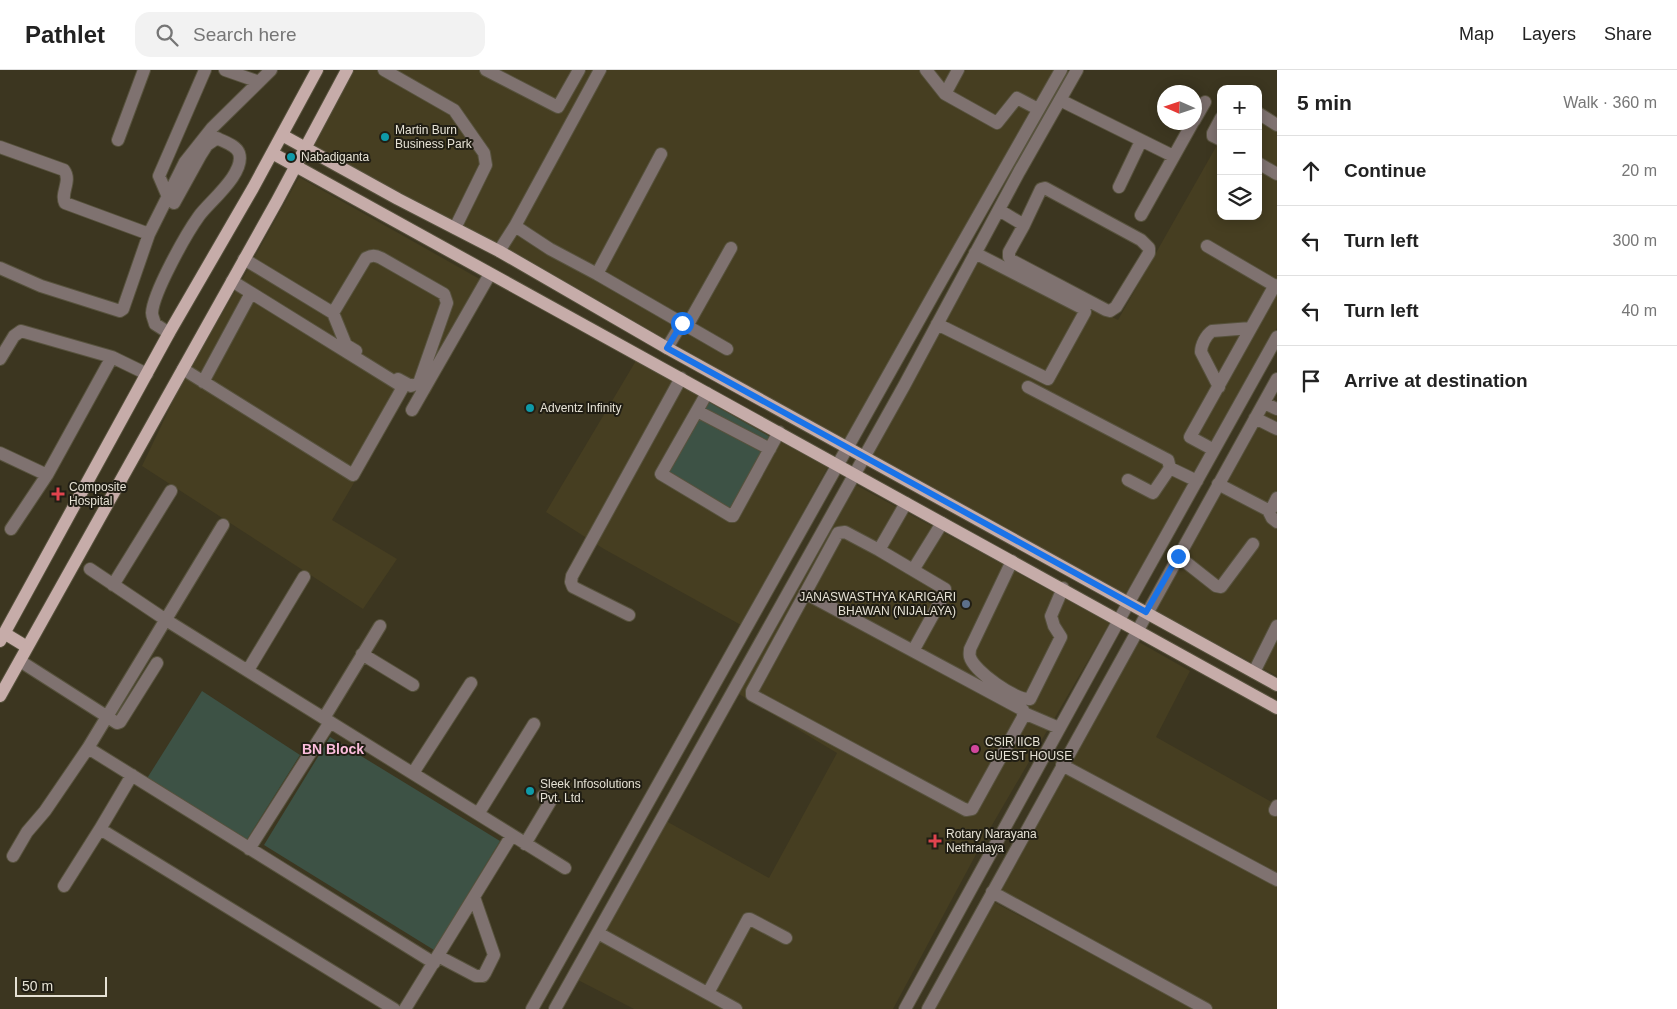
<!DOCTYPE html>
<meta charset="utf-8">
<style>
:root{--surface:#fff;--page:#f2f2f2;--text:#222;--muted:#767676;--line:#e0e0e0}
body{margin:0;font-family:Arial,sans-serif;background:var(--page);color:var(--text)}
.controls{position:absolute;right:15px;top:15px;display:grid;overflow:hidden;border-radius:10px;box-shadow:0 2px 12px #0003}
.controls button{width:45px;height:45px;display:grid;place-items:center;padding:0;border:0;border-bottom:1px solid var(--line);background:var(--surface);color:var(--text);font:25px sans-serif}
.compass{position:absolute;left:1157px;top:15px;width:45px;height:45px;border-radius:50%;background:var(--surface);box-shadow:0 2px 12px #0003;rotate:273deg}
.scale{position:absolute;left:15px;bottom:12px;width:92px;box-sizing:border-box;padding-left:5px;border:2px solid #e6e2d5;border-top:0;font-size:14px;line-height:18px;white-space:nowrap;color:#e6e2d5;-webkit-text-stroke:4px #211e14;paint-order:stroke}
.stop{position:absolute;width:15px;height:15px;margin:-11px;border:4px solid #1a73e8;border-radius:50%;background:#fff}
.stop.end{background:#1a73e8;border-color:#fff;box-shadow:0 1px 5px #0008}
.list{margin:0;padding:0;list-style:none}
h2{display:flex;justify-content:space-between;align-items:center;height:65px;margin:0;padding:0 20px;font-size:21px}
h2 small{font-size:16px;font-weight:400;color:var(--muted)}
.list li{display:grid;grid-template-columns:32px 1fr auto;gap:15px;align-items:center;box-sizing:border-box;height:70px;padding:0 20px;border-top:1px solid var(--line)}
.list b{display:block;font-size:19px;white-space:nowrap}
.list em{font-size:16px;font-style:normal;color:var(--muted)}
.icon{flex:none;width:28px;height:28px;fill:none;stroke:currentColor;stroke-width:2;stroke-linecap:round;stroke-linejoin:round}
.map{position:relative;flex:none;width:1277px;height:939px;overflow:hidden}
header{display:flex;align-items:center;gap:30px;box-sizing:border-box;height:70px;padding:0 25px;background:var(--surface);border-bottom:1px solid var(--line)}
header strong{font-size:24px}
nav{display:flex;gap:28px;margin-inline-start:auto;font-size:18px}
.search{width:350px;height:45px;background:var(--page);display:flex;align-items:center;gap:12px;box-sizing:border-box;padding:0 18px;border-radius:15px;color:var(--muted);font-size:19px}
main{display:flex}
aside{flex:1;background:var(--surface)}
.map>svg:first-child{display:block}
.built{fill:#463e21}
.green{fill:#3d5245}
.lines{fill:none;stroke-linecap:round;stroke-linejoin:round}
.minor-casing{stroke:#57523d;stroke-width:14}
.major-casing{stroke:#57523d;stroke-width:14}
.minor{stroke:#7f7270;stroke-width:12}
.major{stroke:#c6aca9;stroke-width:12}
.route{stroke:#1a73e8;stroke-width:6}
.culture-dot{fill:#0f9aa8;stroke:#211e14;stroke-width:2}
.health-dot{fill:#e0444e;stroke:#211e14;stroke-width:2}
.service-dot{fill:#5c6f8a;stroke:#211e14;stroke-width:2}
.hotel-dot{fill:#d1479c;stroke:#211e14;stroke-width:2}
.labels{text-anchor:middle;stroke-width:4;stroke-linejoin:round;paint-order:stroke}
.poi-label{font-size:12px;fill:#e6e2d5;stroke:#211e14;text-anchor:start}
.neighbourhood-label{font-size:14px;font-weight:bold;fill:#fbbddc;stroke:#211e14}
</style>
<header>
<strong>Pathlet</strong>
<div class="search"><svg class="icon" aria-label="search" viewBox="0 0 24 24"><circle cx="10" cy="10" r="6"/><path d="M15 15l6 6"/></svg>Search here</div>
<nav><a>Map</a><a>Layers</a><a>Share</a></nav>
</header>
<main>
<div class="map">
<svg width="1277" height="939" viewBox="0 0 1277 939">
<rect width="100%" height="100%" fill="#3c3620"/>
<!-- built -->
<path class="built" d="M353,0H1055L845,369L311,77Z
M1258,46L1277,57V258L1127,526L868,386L984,182L1118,250L1221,68V146H1258Z
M299,107L485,212L430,324L413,313L332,450L397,489L363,539L142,396L184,308L243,208Z
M637,289L829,395L741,555L604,479L546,442Z
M1265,340L1277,346V606L1153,540Z
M856,415L1110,553L988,762L893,939H634L578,910L666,751L769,808L837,683L739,624Z
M1137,571L1190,601L1156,667L1277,735V939H1212L1001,821Z
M992,831L1166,924L1192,939H933Z"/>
<!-- green -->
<path class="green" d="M705,330L772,368L732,442L667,405Z
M202,621L300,685L246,771L146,710Z
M330,667L500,771L434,880L264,775Z"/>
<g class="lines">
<defs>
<path id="minor" d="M225,0L259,12
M384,0L454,40L484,83L486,95L455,158
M486,0L558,37L579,0
M600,0L515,156L550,179L597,204L727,279
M926,0L945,24
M958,0L945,24L997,53L1017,28L1038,39
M1060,30L1173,86
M1258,43L1277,55
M1221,48L1213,63V66L1221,70
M1194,51L1205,32
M118,70L144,0
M0,77L64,100C72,111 60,123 65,133L149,164
M1258,93L1277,104
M1119,117L1141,71
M168,127L159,106L205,0
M999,140L1024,155L1009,182V187L1011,190L1106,240L1110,241L1116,237L1149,183V178L1141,170L1045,118L1041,119L1024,155
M1141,145L1193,52
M1207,176L1277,217
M499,181L515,156
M244,189L333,243L366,188C372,185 375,185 381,188L444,224L447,233L419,313L411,316L398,309
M0,198L41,216L120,241L123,239L149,164L185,92L212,58L271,0
M597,204L661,84
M333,243L346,275L356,281
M937,254L1048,309L1085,242L1084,239L975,183
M687,256L731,178
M169,263L155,254C154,250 152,246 152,243C153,223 186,164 199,146C209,132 246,103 239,83C236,75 224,72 217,68L207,75L200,86L174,133
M667,278L682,253
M0,289L14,266L21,261L112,287L147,304
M183,299L353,405L403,317L232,211
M203,312L251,223
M1028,317L1168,390L1170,398
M1219,317L1201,282C1201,275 1206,265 1212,261L1251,258
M707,323L661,404L731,446H733L779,362
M1264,333L1277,339
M412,340L490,204
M697,341L770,379
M1255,348L1277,359
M1214,380L1190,367L1275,215
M0,383L47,405L112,287
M1128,410L1153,423L1170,398L1197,411
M1218,414L1268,440L1272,438L1277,428
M1268,440L1272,448L1277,452
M11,459L47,405
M879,480L945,519V523L913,581
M1178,486L1216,516L1221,517L1253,474
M1012,491L970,579C970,581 969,585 970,587C974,601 1016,631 1030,629L1061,567L1054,556L1051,546L1063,518
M90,499L166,550L565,798
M913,500L942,453
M113,515L171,421
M805,523L1023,640V647L972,739L966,740L752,625V621L838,463L845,462L879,480L906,433
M629,545L573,517L571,512L572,506L681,308
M362,584L413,615
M20,591L117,653L120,652L157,593
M248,600L304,507
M1254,602L1277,556
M1024,643L1059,658
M324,648L380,556
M88,678L434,893
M1062,695L1277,810
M413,703L471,613
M132,705L100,759L394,939
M1275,740L1277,736
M478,744L534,654
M525,774L550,732L549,730L543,726
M249,779L330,652
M13,786L27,762L45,741L88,678L223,455
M64,816L100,759
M992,822L1206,939
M598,863L736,939
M438,886L476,906H483L485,903L494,885L474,827
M708,923L748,849H750L786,868
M405,939L512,765
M532,939C707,625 883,312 1061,0
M555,939L904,316L1019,102L1077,0
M905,939L1119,550L1277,267
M928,939L1277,309"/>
<path id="major" d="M282,65L398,129L499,181L667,278L1277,615
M272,83L1277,638
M4,563L27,577
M0,571L169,263L253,118L317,0
M0,626L277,131L347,0"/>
</defs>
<!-- minor casing -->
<use href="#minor" class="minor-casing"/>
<!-- major casing -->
<use href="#major" class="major-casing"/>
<!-- minor -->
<use href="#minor" class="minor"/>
<!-- major -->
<use href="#major" class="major"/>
</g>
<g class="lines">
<!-- route -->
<path class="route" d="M682,253L667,278L1146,542L1178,486"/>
</g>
<!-- markers -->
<g class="culture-dot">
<circle cx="385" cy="67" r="5"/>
<circle cx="291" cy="87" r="5"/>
<circle cx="530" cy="338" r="5"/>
<circle cx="530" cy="721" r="5"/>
</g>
<g class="health-dot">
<path d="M55.5 416.5h5v5h5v5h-5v5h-5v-5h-5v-5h5z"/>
<path d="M932.5 763.5h5v5h5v5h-5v5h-5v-5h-5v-5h5z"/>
</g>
<circle class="service-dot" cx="966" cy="534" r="5"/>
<circle class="hotel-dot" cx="975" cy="679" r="5"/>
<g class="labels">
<!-- poi labels -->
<g class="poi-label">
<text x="395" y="64">Martin Burn<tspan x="395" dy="14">Business Park</tspan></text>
<text x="301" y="91">Nabadiganta</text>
<text x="540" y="342">Adventz Infinity</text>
<text x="69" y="421">Composite<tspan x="69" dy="14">Hospital</tspan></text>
<text x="956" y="531" text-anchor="end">JANASWASTHYA KARIGARI<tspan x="956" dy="14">BHAWAN (NIJALAYA)</tspan></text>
<text x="985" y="676">CSIR IICB<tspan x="985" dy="14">GUEST HOUSE</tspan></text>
<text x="540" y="718">Sleek Infosolutions<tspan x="540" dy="14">Pvt. Ltd.</tspan></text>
<text x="946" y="768">Rotary Narayana<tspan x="946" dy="14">Nethralaya</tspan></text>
</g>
<!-- neighbourhood labels -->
<g class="neighbourhood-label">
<text x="333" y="684">BN Block</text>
</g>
</g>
</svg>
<div class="controls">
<button>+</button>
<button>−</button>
<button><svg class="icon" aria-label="layers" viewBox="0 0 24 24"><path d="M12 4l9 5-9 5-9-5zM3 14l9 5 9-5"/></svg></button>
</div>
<svg class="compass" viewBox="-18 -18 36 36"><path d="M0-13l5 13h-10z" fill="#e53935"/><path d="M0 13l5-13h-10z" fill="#767676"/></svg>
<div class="scale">50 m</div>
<div class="stop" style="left:682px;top:253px"></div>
<div class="stop end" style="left:1178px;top:486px"></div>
</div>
<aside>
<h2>5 min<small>Walk · 360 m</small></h2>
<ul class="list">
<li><svg class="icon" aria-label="ahead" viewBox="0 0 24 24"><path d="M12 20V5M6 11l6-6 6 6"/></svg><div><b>Continue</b></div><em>20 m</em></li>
<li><svg class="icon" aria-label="left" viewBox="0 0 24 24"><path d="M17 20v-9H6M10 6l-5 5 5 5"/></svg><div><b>Turn left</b></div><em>300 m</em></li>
<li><svg class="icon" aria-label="left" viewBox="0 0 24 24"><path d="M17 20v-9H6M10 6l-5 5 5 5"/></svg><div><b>Turn left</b></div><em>40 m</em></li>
<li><svg class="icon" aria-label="arrive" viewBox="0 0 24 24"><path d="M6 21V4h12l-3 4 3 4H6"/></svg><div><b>Arrive at destination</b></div></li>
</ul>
</aside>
</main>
